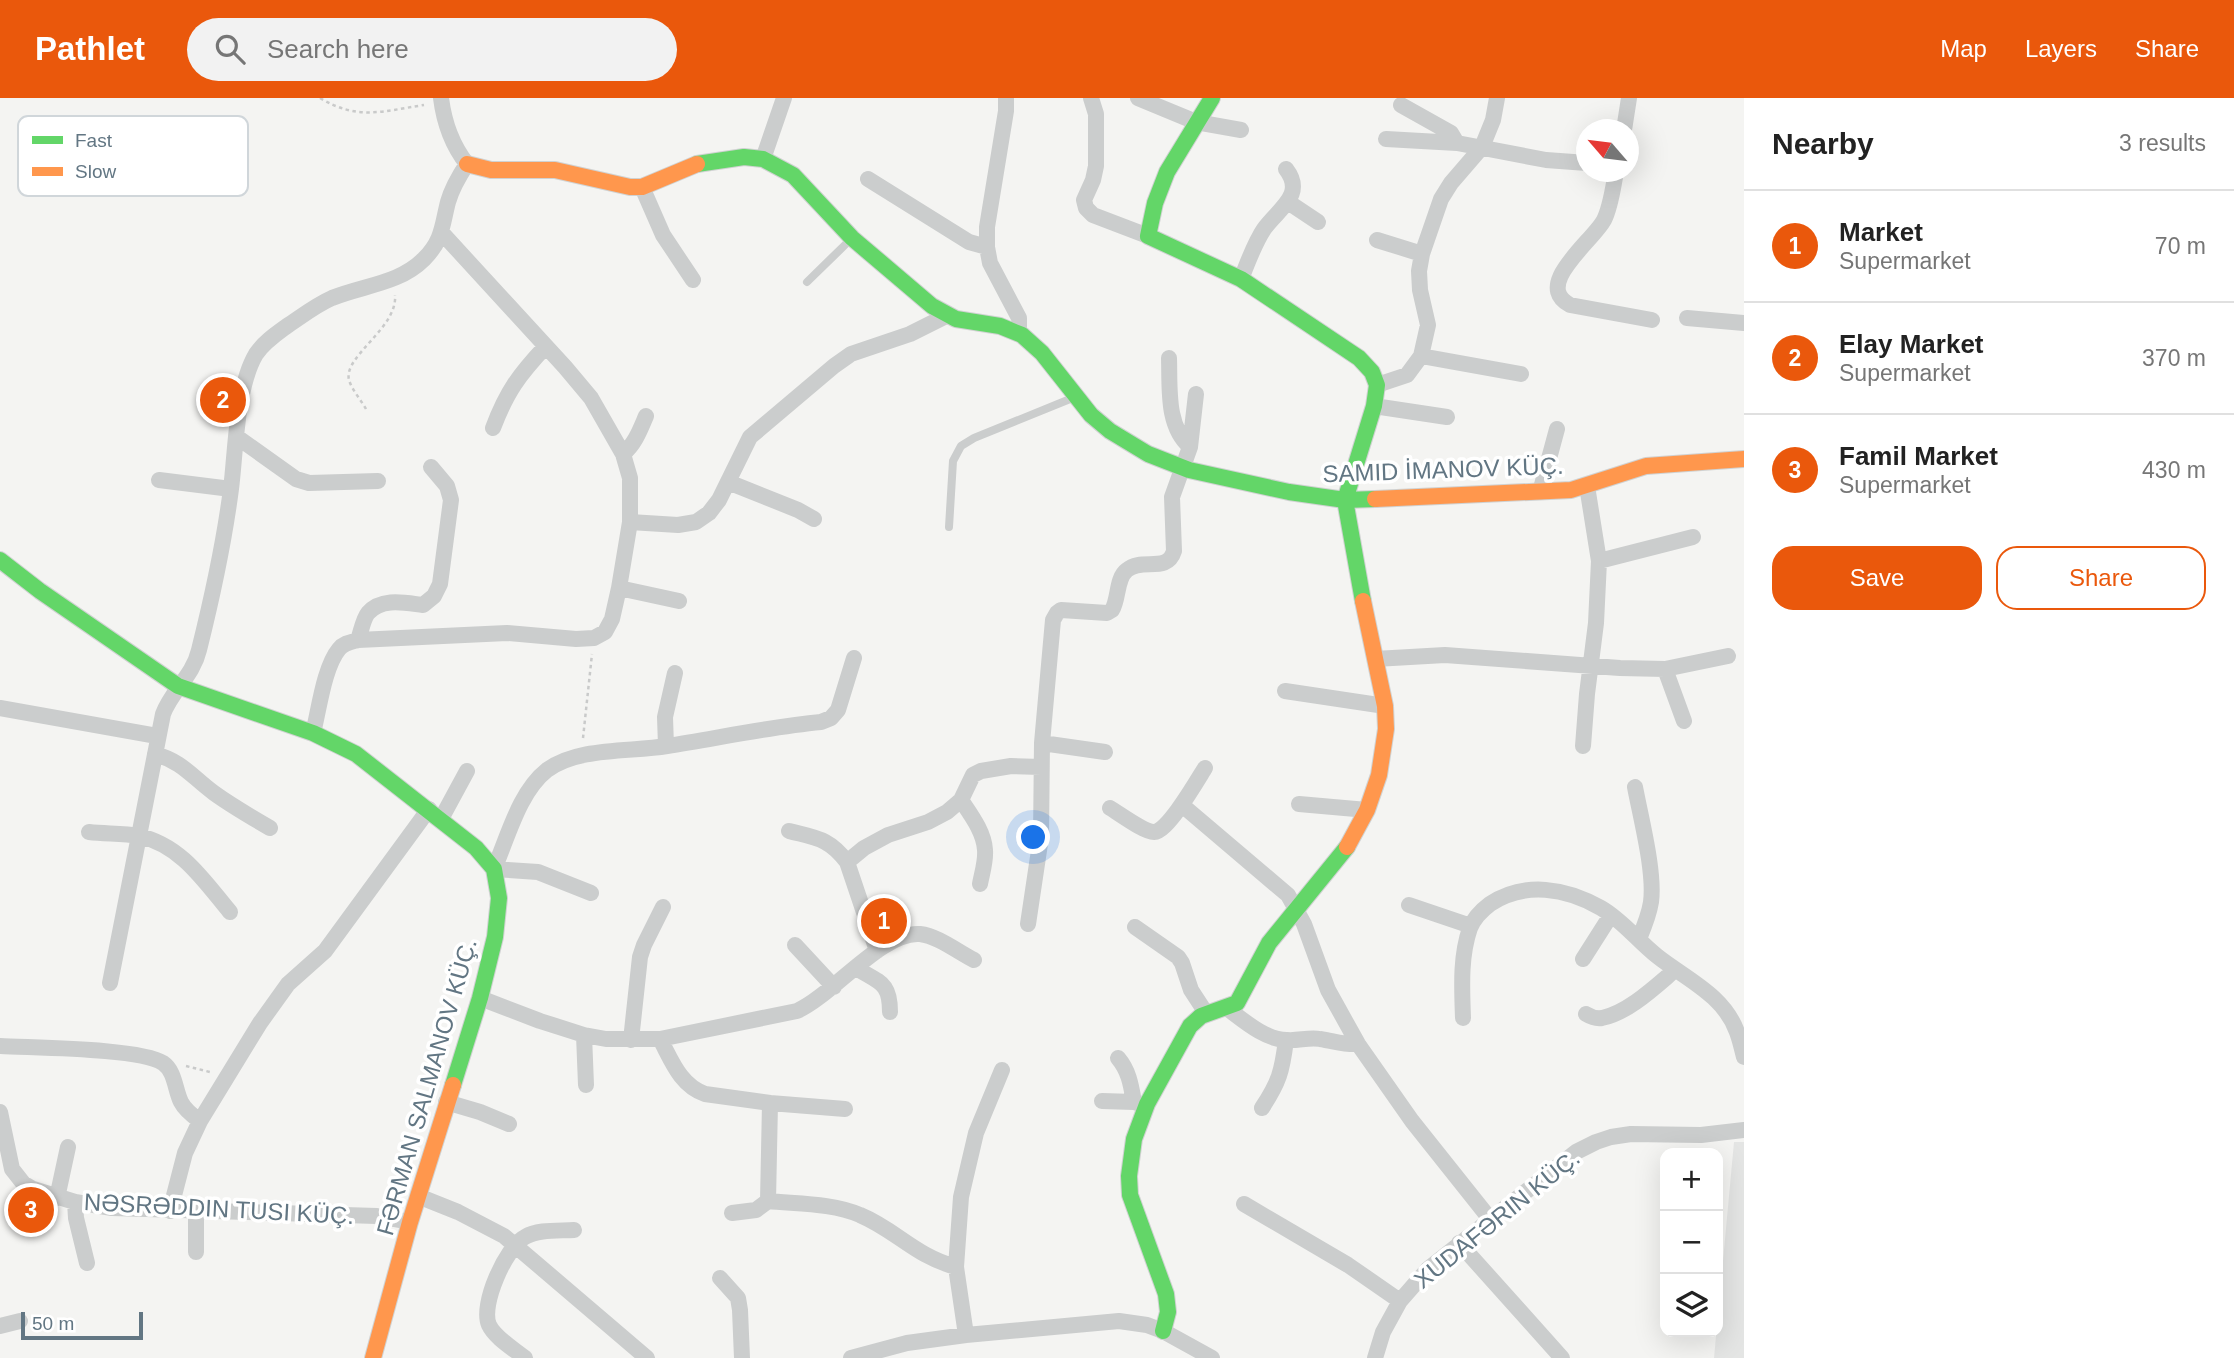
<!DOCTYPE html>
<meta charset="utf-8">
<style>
:root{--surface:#fff;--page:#f2f2f2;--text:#222;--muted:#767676;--line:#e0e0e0;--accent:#ea580c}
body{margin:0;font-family:Helvetica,sans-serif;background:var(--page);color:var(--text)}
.controls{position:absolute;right:21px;bottom:21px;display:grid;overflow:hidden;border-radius:14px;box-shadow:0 7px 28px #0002}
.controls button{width:63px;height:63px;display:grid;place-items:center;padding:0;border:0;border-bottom:2px solid var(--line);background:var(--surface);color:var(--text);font:35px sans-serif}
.compass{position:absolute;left:1576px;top:21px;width:63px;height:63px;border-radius:50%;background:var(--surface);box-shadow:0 7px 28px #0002;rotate:298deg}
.scale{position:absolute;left:21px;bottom:18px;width:122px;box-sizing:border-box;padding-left:7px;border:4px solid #627683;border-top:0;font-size:19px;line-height:24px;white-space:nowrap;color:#627683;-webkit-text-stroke:5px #fff;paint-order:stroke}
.you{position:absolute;left:1034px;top:740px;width:24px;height:24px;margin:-18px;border:5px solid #fff;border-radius:50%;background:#1a73e8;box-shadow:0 0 0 10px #1a73e833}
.badge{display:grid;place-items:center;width:46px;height:46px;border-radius:50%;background:var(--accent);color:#fff;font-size:23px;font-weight:700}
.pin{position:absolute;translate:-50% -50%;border:4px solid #fff;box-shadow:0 2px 7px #0006}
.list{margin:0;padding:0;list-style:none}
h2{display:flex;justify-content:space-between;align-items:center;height:91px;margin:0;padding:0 28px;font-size:30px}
h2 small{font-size:23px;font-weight:400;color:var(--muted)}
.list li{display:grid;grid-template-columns:46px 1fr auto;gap:21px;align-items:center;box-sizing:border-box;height:112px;padding:0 28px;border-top:2px solid var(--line)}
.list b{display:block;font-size:26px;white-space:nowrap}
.list p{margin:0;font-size:23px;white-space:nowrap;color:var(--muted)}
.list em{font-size:23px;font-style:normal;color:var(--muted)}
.actions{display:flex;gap:14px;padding:21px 28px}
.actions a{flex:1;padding:16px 0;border:2px solid var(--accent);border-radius:21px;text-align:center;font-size:24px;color:var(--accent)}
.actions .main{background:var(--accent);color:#fff}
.icon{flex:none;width:38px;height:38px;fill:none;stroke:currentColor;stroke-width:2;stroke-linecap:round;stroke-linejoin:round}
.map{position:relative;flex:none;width:1744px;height:1260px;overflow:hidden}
header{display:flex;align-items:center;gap:42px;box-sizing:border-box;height:98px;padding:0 35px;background:var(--accent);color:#fff}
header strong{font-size:33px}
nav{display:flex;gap:38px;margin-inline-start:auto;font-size:24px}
.search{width:490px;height:63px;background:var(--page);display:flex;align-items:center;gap:18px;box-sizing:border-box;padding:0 24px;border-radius:38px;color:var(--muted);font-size:26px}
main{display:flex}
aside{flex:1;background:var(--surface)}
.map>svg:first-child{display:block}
.built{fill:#e4e5e4}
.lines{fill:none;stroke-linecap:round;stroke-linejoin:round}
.fast-casing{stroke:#d0d2d2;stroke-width:18}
.slow-casing{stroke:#d0d2d2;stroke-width:18}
.path{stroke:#c9caca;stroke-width:2.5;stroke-dasharray:3.5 3.5;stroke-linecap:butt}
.lane{stroke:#cbcdcd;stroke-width:8}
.street{stroke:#cbcdcd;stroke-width:16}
.fast{stroke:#63d668;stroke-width:16}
.slow{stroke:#ff974d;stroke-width:16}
.labels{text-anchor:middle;stroke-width:7;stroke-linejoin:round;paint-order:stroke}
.street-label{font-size:24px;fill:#627683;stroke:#fff}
.key{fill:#fff;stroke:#d0d6da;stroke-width:2}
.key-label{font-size:19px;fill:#627683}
</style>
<header>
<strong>Pathlet</strong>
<div class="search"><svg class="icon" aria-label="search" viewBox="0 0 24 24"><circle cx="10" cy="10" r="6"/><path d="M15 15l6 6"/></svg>Search here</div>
<nav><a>Map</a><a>Layers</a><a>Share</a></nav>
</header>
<main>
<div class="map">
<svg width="1744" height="1260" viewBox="0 0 1744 1260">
<rect width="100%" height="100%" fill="#f4f4f2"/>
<!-- built -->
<path class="built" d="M1734,1044H1744V1260H1714Z"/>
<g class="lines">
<defs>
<path id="fast" d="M1212,0L1167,74L1155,105L1148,138L1241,181L1359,260L1372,274L1377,287L1374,308L1345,402L1363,503
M697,66L744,59L763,61L793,77L852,140L932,208L956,221L1000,228L1022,237L1042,255L1091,317L1110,333L1148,356L1189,372L1289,394L1345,402L1375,401
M0,462L40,493L178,588L313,635L356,656L476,750L494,771L499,800L495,839L480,900L453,987
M1163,1233L1168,1214L1166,1196L1130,1097L1129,1078L1134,1041L1147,1006L1190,928L1201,918L1237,905L1269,845L1347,749"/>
<path id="slow" d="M467,66L491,72H555L630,89H642L697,66
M1375,401L1571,392L1646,368L1744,361
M1347,749L1367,712L1379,677L1386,631L1385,608L1363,503
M373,1260L410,1124L453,987"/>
</defs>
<!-- fast casing -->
<use href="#fast" class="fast-casing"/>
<!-- slow casing -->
<use href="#slow" class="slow-casing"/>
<!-- path -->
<path class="path" d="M320,0C358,23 383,13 424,7
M366,311C361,302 352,292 349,282C343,258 398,230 395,197
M583,640L592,556
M186,968L210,974"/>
<!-- lane -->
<path class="lane" d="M807,184L850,142
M949,429L953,363L961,348L974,340L1075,299"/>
<!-- street -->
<path class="street" d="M1006,0V13L987,129V149L990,165L1019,220V235
M1091,0L1096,16V68L1093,82L1084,102L1086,110L1093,117L1148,138
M1138,0L1196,24L1241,32
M1401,7L1451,35L1457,45
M1624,32L1629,0
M1386,41L1457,45L1546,62L1587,65
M763,61L784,0
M1616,74C1613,89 1611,108 1604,122C1593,143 1532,187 1570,207L1652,222
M868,81L969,144L987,149
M642,89L663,137L693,182
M1288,104L1318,124
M1377,142L1422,156
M1241,181C1248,164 1254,146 1264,131C1278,111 1306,97 1286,71
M1687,220L1744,225
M1421,258L1521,276
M1377,287L1407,277L1421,258L1428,227L1420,192L1419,173L1422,156L1441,101L1451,85L1482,49L1493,22L1497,0
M1374,308L1447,319
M493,330C507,293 519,277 546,248
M237,339L296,381L309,385L378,383
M1190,349L1196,296
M623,356C635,346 640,332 646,318
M159,382L231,391
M728,384L798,412L814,421
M1540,394L1557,331
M630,424L678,427L696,424L709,415L719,402L750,339L834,268L851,256L910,236L946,218
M1599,463L1693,439
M619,490L679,503
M358,542C361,534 363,521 368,515C382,499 406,505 423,507L434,498L440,486L451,402L447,388L431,369
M1375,561L1445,557L1620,570L1665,571L1728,558
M1665,571L1684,623
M1285,593L1385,608
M0,610L157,638
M313,635C319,612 324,569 339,551C344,545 351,544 358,542L507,535L576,541L594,540L605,534L612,521L619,490L630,424V380L623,356L591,300L565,269L442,135
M1042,645L1105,654
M666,648L665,619L675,575
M1583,648L1587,596L1596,525L1599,463L1587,388
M155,656C183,664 191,678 214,695C232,708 251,719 270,730
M1635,689C1641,721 1655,774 1651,804C1649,817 1644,829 1639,841
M961,702C971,717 984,734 985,752C986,763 982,775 980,786
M1299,706L1367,712
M1182,707L1288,797L1304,826L1328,892L1358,946L1412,1023L1490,1121
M1110,710C1120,716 1144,734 1154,734C1167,735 1198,681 1205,670
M441,721L467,673
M789,733C816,740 829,740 847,764
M89,734C105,736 123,735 139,738C181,747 204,783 230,814
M591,795L538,774L494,771C508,739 519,694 547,672C578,649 630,654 667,648C718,640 769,629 821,624L831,620L838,612L854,560
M1409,807L1471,828
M1028,826L1041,739L1042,645L1053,522L1057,515L1061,512L1107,515L1112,512C1119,501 1116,480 1127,472C1142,459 1167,476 1174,453L1172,399L1190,349C1166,328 1170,290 1169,260
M1135,829L1178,859L1182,865L1191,892L1206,915
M795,847L834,889
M877,853L847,764L864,750L888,737L928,724L947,714L961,702L973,677L981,673L1011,668L1041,669
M1583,861L1611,817
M856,870C880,885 890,884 890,914
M110,885L163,616C172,592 193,578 199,552C212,500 224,445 231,391C236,351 236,290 256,256C264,244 276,236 287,228C302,218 316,207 332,200C364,187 399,186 424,161C443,142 442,127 448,104C452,90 459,78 467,66C452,47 444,24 441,0
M480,900L540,923L584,937L606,941H660L797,913C833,897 882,833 920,836C938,838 958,854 974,862
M1228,911C1244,923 1266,942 1287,942C1298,943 1309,939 1320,941C1334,943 1344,947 1358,946
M1586,916C1591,919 1596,921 1602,920C1628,915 1656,888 1675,872
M1463,920C1462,890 1460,859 1470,830C1474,820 1482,812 1490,806C1525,783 1566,790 1601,810C1622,822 1638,843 1657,858C1686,881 1724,897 1737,934C1740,942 1742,951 1744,959
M584,937L586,987
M660,941C672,963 680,987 705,996L770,1005L768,1103C797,1106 833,1105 860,1117C896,1132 915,1158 956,1169
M631,942L640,859L644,847L663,809
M0,948C33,950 140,950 163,965C175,973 175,992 181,1004C185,1012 193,1018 200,1023
M1118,960C1129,973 1131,987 1134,1004
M1102,1003L1134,1004L1143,1007
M446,1004L480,1014L509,1026
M770,1005L845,1011
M1262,1010C1279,984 1282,974 1286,942
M0,1014L12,1071L23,1085L33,1091L75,1104L112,1110L377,1118L410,1124
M418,1098L458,1114L504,1138L647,1260
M57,1100L68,1049
M75,1104L76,1120L87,1165
M1244,1106L1348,1167L1400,1203
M170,1113L185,1055L200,1023L260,925L288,886L325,853L429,711
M732,1115L756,1112L768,1103
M1459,1145L1562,1260
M196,1154V1114
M720,1180L738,1200L740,1212L742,1260
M0,1228L20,1223
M966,1237L956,1169L961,1099L976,1035L1002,972
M525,1260C514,1251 495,1240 489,1227C480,1207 506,1149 525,1139C538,1131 559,1133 574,1132
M851,1260L907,1245L966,1237L1119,1223L1147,1227L1163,1233L1212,1260
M1375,1260L1383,1234L1400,1203L1428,1171L1576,1054L1596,1044L1611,1039L1631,1036L1701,1037L1744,1032"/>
<!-- fast -->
<use href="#fast" class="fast"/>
<!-- slow -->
<use href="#slow" class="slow"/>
</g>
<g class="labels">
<!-- street labels -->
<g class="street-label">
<text transform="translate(1443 372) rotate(-2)" y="8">SAMID İMANOV KÜÇ.</text>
<text transform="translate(427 989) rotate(-74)" y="8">FƏRMAN SALMANOV KÜÇ.</text>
<text transform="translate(219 1111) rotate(3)" y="8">NƏSRƏDDIN TUSI KÜÇ.</text>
<text transform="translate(1497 1121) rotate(-39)" y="8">XUDAFƏRIN KÜÇ.</text>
</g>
</g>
<!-- legend -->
<rect x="18" y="18" width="230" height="80" rx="10" class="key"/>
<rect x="32" y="38" width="31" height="8" fill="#63d668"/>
<rect x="32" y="69" width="31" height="9" fill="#ff974d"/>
<g class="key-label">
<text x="75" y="49">Fast</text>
<text x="75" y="80">Slow</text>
</g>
</svg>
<div class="controls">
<button>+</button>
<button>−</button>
<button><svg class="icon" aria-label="layers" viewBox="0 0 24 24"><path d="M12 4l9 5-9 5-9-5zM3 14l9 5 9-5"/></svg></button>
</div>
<svg class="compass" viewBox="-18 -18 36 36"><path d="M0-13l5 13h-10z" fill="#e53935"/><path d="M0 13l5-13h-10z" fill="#767676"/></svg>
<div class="scale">50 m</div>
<div class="you"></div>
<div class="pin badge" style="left:884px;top:823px">1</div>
<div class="pin badge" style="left:223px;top:302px">2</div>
<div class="pin badge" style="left:31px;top:1112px">3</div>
</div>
<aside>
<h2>Nearby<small>3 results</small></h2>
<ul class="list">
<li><span class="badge">1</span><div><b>Market</b><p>Supermarket</p></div><em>70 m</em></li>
<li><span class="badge">2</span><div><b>Elay Market</b><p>Supermarket</p></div><em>370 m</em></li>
<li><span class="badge">3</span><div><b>Famil Market</b><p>Supermarket</p></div><em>430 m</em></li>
</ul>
<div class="actions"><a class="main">Save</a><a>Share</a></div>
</aside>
</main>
